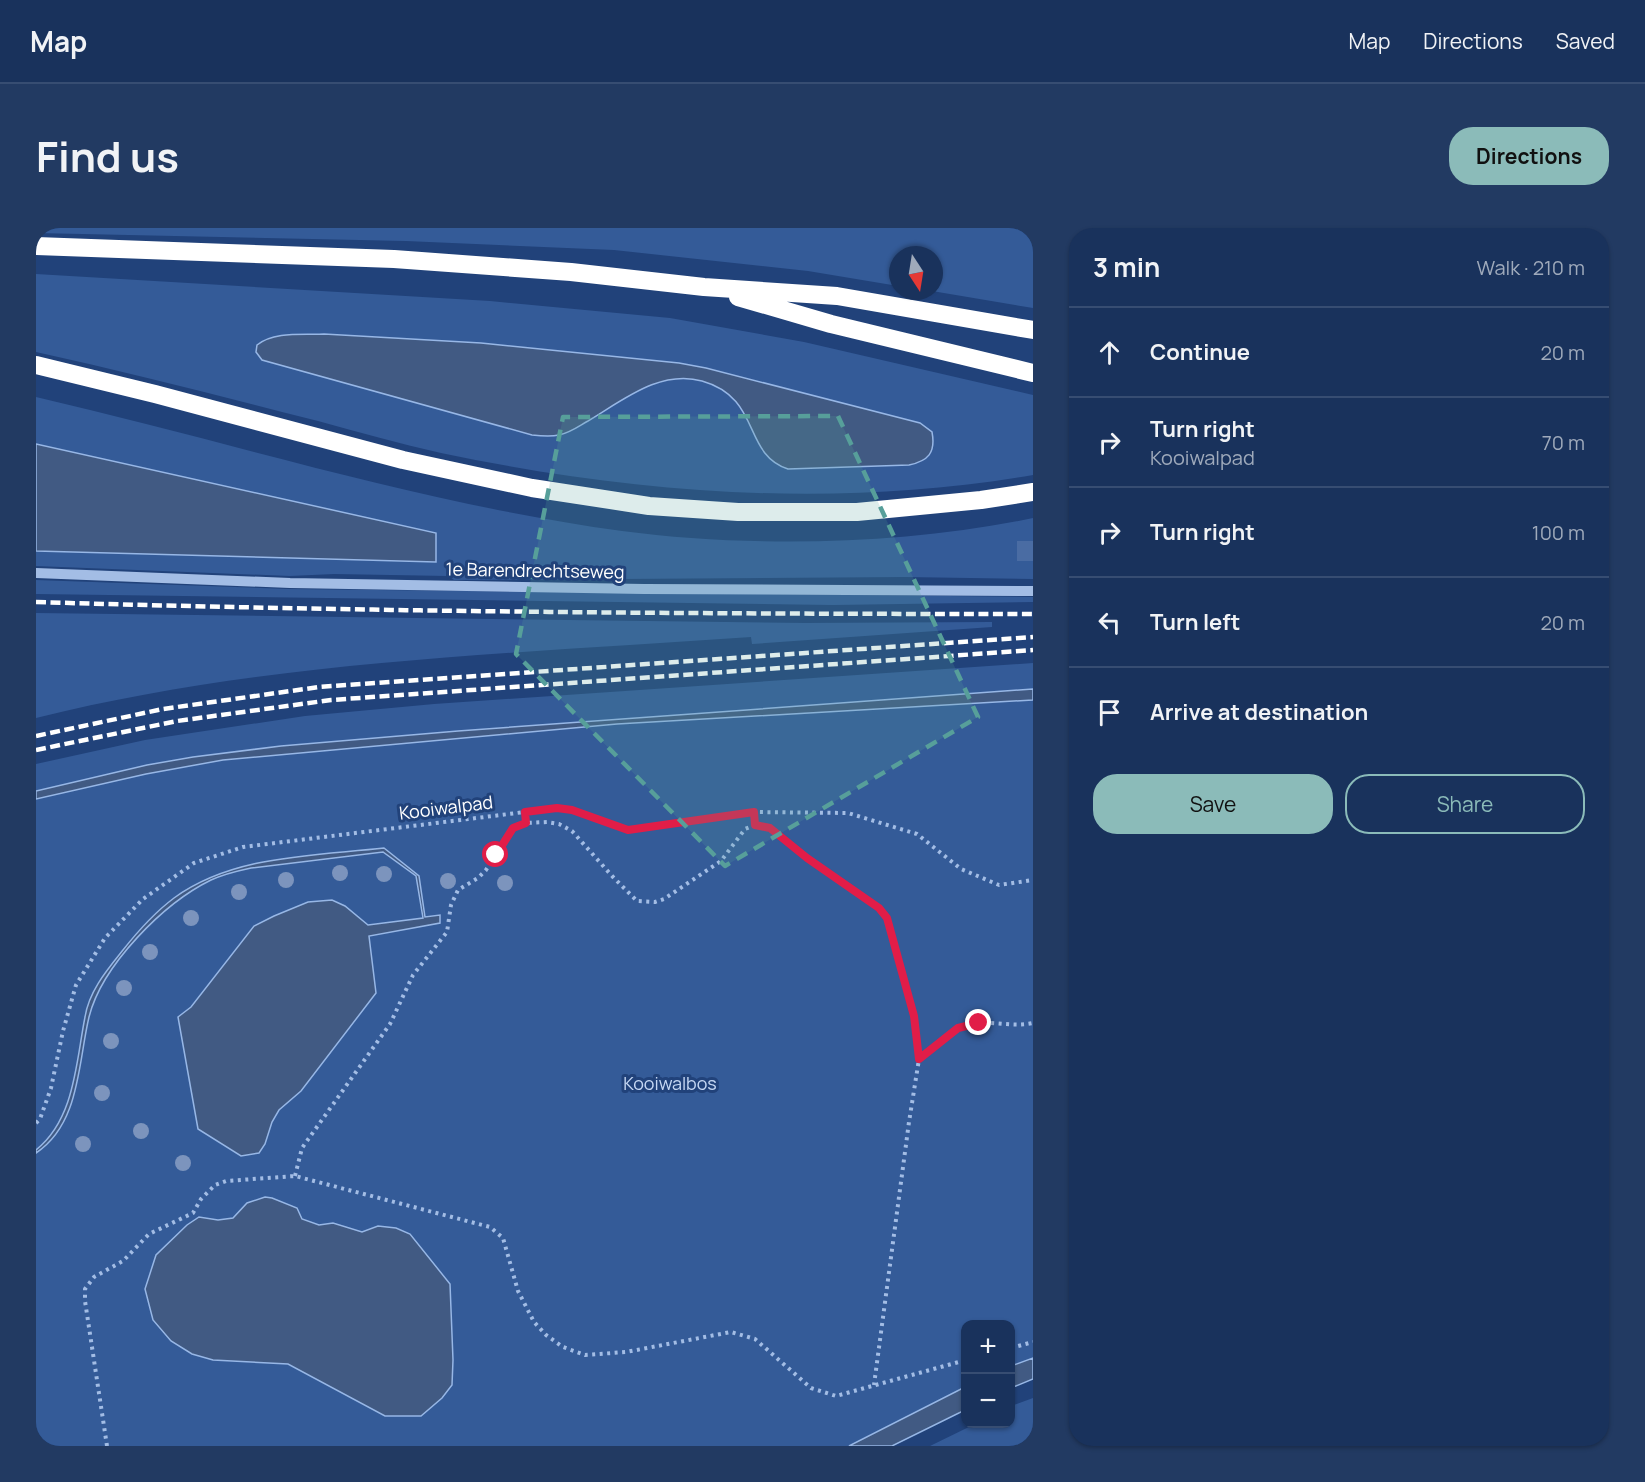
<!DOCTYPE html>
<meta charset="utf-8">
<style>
:root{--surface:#19325c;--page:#223a62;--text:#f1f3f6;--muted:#9faabb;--line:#374d72;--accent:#8bbbb9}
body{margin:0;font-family:Manrope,sans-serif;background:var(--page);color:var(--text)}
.controls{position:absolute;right:18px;bottom:18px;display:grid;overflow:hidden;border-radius:12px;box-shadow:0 2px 4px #0004}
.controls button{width:54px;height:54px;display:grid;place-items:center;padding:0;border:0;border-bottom:2px solid var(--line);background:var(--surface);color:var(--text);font:30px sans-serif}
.compass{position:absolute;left:853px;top:18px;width:54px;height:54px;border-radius:50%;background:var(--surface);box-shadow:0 2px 4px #0004;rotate:168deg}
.stop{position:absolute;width:18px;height:18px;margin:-14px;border:4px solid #e11d48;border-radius:50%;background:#fff}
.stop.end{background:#e11d48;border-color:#fff;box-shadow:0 2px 6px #0008}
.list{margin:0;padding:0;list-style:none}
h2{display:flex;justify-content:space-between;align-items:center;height:78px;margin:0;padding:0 24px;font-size:26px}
h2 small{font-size:20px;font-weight:400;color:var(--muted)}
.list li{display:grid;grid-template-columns:39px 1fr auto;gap:18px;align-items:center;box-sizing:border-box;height:90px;padding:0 24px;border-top:2px solid var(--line)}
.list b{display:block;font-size:22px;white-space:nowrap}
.list p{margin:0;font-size:20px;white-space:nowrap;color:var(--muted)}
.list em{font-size:20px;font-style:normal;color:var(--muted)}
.actions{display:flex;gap:12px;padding:18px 24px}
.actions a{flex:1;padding:14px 0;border:2px solid var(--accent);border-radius:24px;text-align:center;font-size:21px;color:var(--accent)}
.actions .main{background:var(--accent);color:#111}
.icon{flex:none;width:33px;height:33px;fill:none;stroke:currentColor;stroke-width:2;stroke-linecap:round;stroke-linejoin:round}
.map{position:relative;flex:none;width:997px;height:1218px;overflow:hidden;border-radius:24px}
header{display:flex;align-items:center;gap:36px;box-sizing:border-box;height:84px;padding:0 30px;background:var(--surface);border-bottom:2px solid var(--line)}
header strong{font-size:28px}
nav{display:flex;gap:33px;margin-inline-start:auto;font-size:21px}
.intro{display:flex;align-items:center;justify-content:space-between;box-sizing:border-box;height:144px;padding:0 36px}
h1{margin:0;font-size:42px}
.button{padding:15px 27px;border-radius:24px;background:var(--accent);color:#111;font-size:21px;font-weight:700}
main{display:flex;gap:36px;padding:0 36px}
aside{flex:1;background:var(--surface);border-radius:24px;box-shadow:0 2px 4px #0004}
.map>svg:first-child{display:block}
.green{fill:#345b98;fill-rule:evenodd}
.water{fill:#415a83;stroke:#97b7e6;stroke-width:1.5}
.building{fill:#4a6ca3}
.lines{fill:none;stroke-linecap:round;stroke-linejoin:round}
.path{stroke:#a3bde5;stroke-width:4;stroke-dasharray:3 4.5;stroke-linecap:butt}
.minor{stroke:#a3bde5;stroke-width:10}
.highway{stroke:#fff;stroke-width:18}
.rail{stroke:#fff;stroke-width:4.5;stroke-dasharray:10 4.5;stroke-linecap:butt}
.tree{fill:#7c94bd}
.route{stroke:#e11d48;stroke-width:8}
.marked{fill:#579f9a;fill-opacity:0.2;stroke:#579f9a;stroke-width:4.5;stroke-dasharray:12 8;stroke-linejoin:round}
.labels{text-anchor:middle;stroke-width:6;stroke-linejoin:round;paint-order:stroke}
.street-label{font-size:18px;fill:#fff;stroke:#21427a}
.park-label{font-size:18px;fill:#c6d8f4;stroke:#21427a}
</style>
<header>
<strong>Map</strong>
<nav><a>Map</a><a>Directions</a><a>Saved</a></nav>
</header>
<div class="intro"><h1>Find us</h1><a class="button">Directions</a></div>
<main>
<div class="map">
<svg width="997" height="1218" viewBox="0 0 997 1218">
<rect width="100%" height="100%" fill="#21427a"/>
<!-- green -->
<path class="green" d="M0,0H997V80L896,63H898V27H862V58L772,43L578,22L370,13L0,5Z
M0,46L454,73L634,90L768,114L997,167V247C800,281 600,266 405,225C364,216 323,204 282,193C188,169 95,145 0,124ZM259,107L670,140L884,195L897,210C896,227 890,233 873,237L726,223C719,207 713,187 701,173C694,165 684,160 674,156C625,136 575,179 535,203L226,132C222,128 219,123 221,117L230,111Z
M0,169C195,214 387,276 586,303C714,320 870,317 997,290V351L869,349L418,352L412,348L298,346L254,348L0,338V323L399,305L0,216Z
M0,352L253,361L997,369V374L797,377L0,366Z
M0,385L769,395L956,394V399L716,416L715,409C476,426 233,432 0,490Z
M997,435V1132L975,1142V1096H930L929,1162L890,1179L813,1218H0V536L109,512L269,488L398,476Z
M997,1170V1218H894L939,1196H975V1178Z"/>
<!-- water -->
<path class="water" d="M288,106L445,115L643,135L670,140L884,195L896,204C900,225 892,233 873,237L752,241C706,226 726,170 666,153C624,141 586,173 552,193C543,198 534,205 523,207C514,209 505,208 496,207L226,132L220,124L221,117C238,103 267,107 288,106Z
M0,216L400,305V334L0,323Z
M997,461V472L581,496L187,532L110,546L0,571V563L111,537L157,529L245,518L422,503Z
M348,620L383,648L389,689L404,687V695L333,708L340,765L265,863L243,882L236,894L229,916L223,925L205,928L162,901L142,789L155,779L218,698L238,688L272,674L296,672L309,678L332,697L387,690L380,648L347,624L215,640C201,643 188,646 175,652C128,675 66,737 53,789C42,835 44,896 0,925V922C39,891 40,834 49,789C53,763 71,742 87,722C102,703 118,685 138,670C197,627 277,628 348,620Z
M229,969L236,970L261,980L266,991L283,997L297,995L326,1004L342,998L360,1000L374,1006L414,1056L417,1132L416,1157L406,1170L385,1188H349L252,1136L177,1132L156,1126L135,1113L117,1092L109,1061L120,1027L151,997L163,989L182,992L197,990L211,975Z
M997,1130V1151L975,1160V1138Z
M929,1159V1182L856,1218H813Z"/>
<!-- building -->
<path class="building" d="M981,313H997V333H981Z"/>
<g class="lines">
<!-- path -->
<path class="path" d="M718,584L719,597
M884,831C902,816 920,796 944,795C962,794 979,799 997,795
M0,895L4,891L15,860L27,803L40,757L69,710L107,671L158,635L207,619L521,580L536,582L592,602L718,584L812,585L881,606L925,641L963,657L997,652
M259,948L266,920L354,796L377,747L411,704L415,677L422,662L442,650L450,642L477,600L490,595L511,594L523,596L536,603L577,649L601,673L619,674L628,671L685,633L709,601L719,597L734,600L771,630L843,680L851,690L878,788L883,831L873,894L838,1157
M975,1120L997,1114
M71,1218L49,1073V1061L58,1049L87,1033L113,1006L157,985L165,971L179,957L190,953L259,948L454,999L467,1010L482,1063L498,1094L510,1107L527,1119L549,1127L590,1124L695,1104L719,1111L775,1160L800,1168L930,1132"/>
<!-- minor -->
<path class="minor" d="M0,345L254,355L608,361L997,363"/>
<!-- highway -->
<path class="highway" d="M0,18L358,31L535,44L668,59L801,68L997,102
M702,69L795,96L997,145
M0,137L119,166L367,232L496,260L613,278L702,284H821L945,272L997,264"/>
<!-- rail -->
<path class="rail" d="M0,374C332,384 665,386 997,386
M0,508L127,481L283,459L997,409
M0,522L141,493L295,472L997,422"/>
</g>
<!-- trees -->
<g class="tree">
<circle cx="304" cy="645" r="8"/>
<circle cx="348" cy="646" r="8"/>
<circle cx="250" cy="652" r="8"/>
<circle cx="412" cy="653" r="8"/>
<circle cx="469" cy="655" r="8"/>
<circle cx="203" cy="664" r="8"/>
<circle cx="155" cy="690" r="8"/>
<circle cx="114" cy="724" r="8"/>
<circle cx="88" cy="760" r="8"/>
<circle cx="75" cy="813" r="8"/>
<circle cx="66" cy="865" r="8"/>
<circle cx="105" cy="903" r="8"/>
<circle cx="47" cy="916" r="8"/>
<circle cx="147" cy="935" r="8"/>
</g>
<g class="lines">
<!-- route -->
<path class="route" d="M460,627L477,600L490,595L489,584L521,580L536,582L592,602L718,584L719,597L734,600L771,630L843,680L851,690L878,788L883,831L922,800L943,795"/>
</g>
<!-- marked area -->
<path class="marked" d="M802,188L942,489L689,638L480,426L527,189Z"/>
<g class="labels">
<!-- street labels -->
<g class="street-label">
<text transform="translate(499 343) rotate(1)" y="6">1e Barendrechtseweg</text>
<text transform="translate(410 580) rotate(-7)" y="6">Kooiwalpad</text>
</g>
<!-- park labels -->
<g class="park-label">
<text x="634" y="862">Kooiwalbos</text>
</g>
</g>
</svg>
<div class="controls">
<button>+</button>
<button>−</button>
</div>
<svg class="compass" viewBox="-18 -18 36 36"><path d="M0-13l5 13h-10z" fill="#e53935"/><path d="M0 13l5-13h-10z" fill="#9faabb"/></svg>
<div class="stop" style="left:460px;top:627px"></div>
<div class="stop end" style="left:943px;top:795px"></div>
</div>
<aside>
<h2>3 min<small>Walk · 210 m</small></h2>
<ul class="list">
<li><svg class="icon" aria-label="ahead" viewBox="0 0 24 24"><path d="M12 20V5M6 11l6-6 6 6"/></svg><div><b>Continue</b></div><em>20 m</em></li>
<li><svg class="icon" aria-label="right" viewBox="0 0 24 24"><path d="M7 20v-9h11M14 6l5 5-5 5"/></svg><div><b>Turn right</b><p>Kooiwalpad</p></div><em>70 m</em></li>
<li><svg class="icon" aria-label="right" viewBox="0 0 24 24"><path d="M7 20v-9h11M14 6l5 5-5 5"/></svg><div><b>Turn right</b></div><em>100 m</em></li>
<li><svg class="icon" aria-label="left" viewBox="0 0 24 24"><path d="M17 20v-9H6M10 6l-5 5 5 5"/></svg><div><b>Turn left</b></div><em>20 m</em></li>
<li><svg class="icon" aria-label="arrive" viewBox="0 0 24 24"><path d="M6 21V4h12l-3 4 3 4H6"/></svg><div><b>Arrive at destination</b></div></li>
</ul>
<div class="actions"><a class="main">Save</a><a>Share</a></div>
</aside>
</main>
